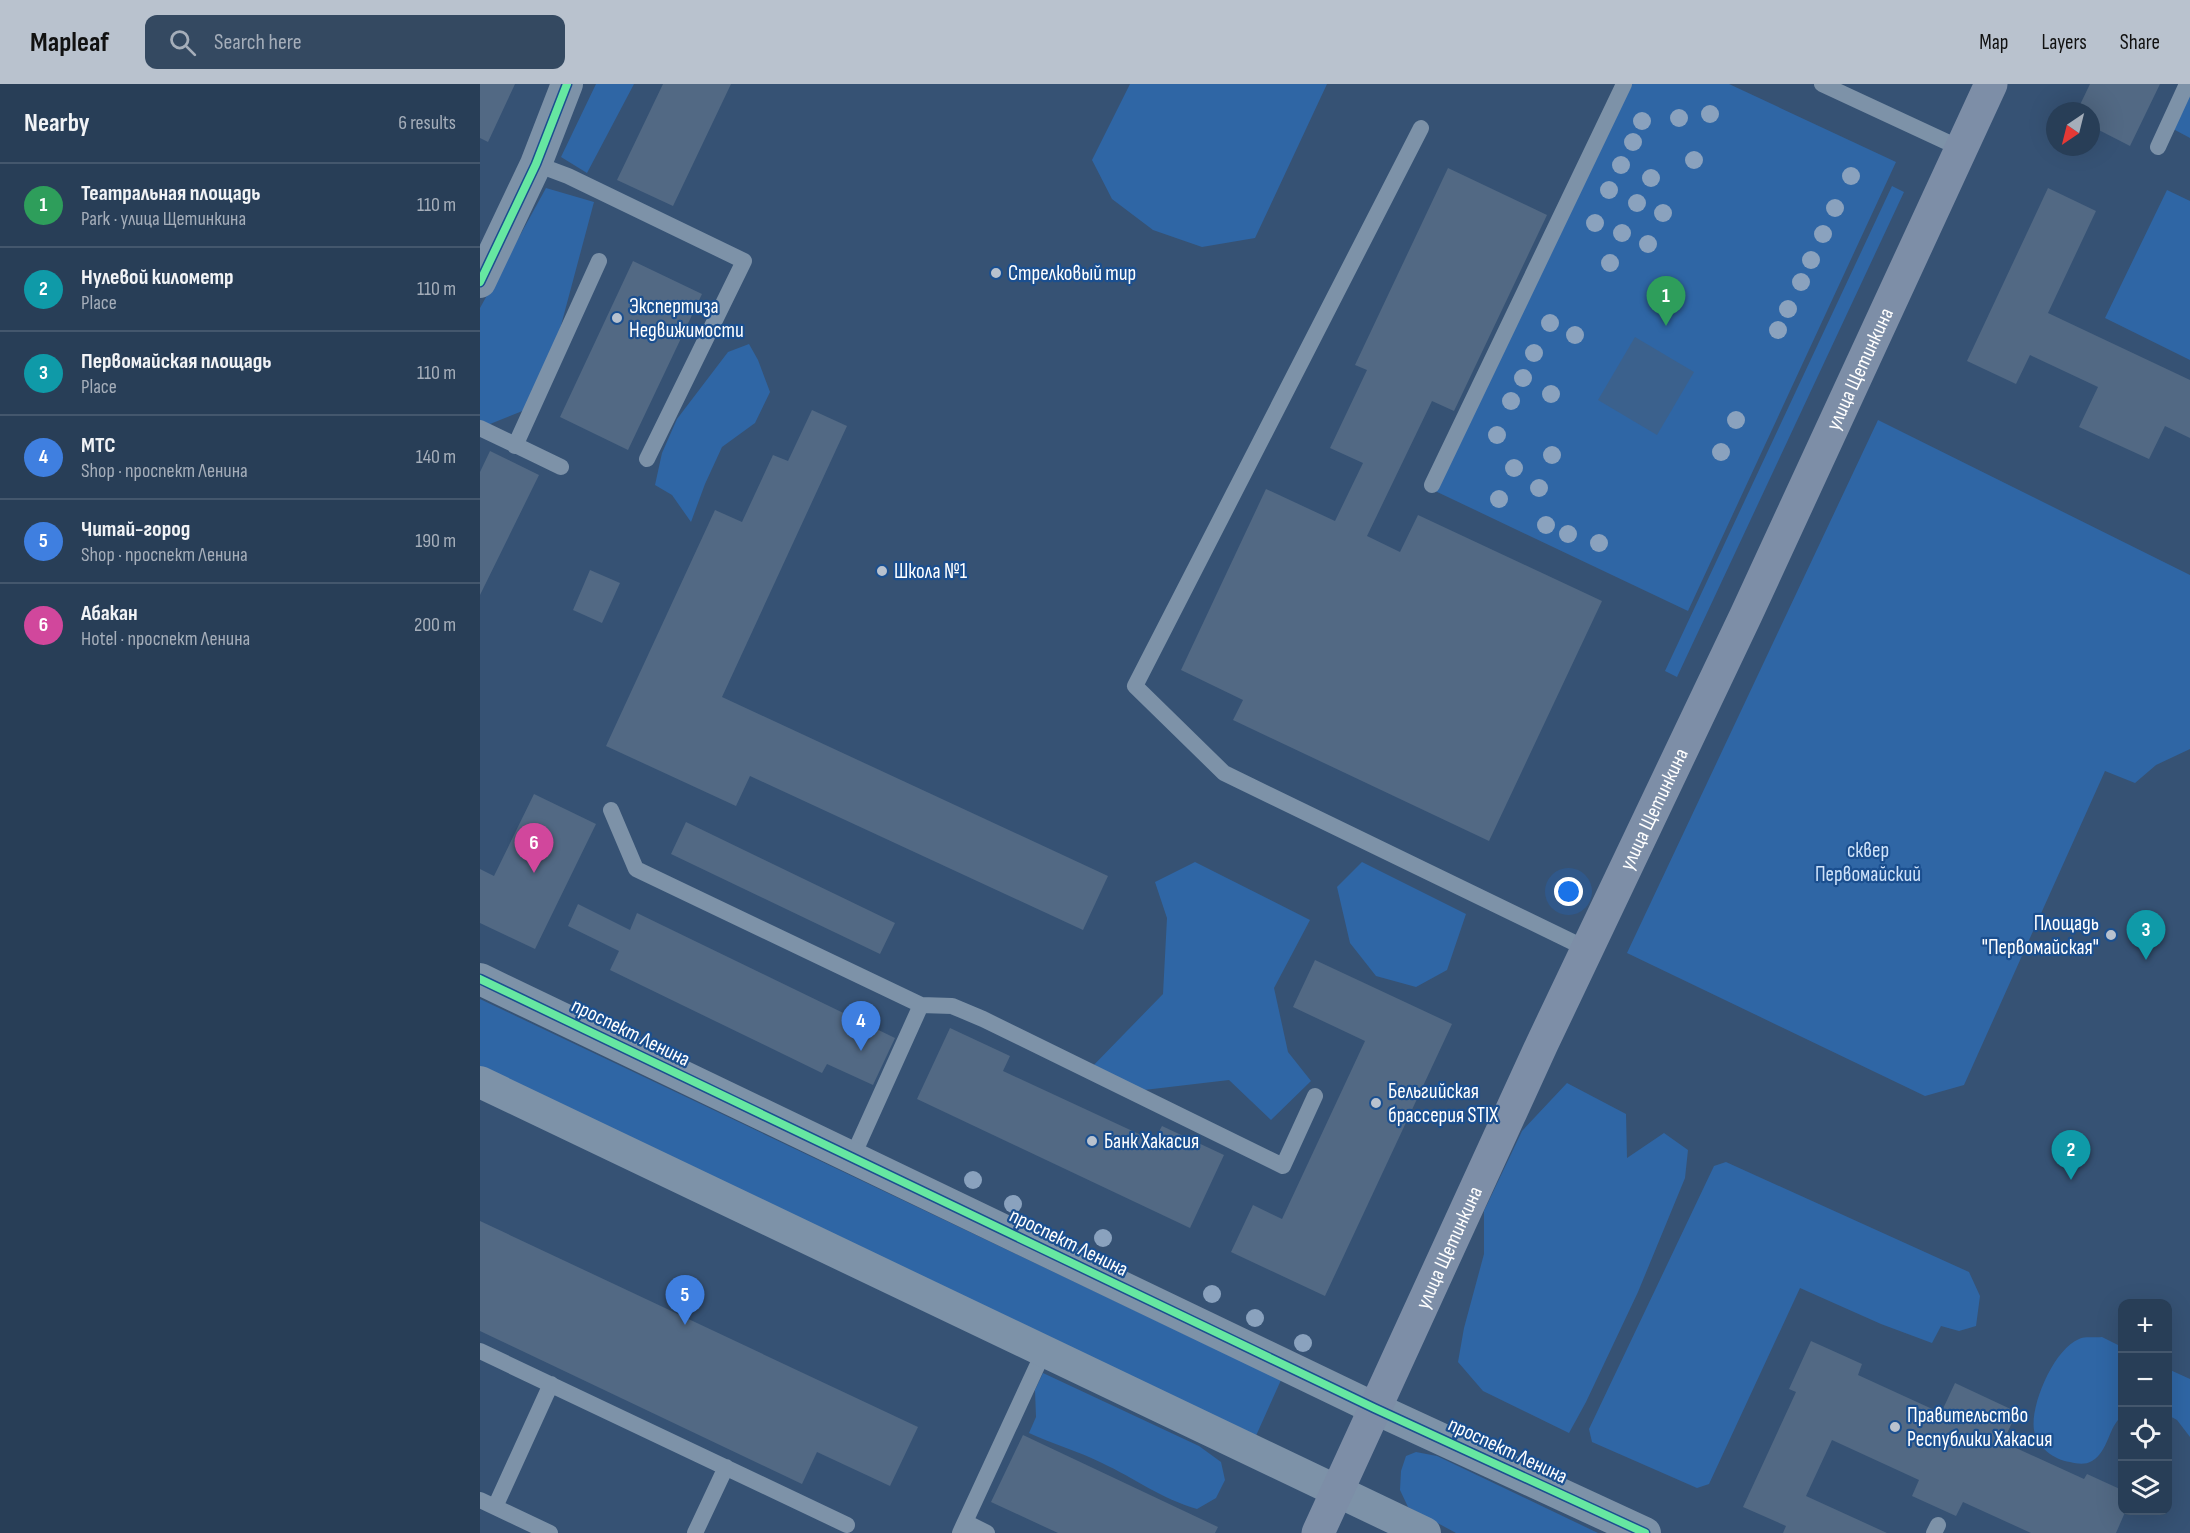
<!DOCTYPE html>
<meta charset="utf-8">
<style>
:root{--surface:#283e57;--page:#344961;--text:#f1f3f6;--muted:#a5aeba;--line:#44576d;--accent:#b9c2ce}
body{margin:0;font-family:"Sofia Sans Condensed",sans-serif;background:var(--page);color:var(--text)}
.controls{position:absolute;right:18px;bottom:18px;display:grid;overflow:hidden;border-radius:12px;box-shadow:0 6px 24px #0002}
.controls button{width:54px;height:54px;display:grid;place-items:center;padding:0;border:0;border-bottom:2px solid var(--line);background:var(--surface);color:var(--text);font:30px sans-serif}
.compass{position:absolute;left:1566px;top:18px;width:54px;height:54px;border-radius:50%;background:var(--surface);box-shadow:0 6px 24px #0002;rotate:215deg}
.you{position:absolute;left:1089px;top:808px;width:21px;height:21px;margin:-15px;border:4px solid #fff;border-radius:50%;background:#1a73e8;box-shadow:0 0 0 9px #1a73e833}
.badge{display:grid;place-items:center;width:39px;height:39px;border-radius:50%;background:var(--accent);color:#fff;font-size:20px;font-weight:700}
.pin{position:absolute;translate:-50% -50px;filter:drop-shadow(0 2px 3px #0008)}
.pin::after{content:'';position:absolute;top:32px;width:21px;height:18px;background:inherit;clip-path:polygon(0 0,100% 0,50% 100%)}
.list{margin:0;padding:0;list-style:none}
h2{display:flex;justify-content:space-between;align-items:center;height:78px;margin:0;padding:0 24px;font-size:26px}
h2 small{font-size:20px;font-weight:400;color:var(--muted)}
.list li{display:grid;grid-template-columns:39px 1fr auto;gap:18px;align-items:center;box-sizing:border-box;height:84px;padding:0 24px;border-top:2px solid var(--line)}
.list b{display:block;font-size:22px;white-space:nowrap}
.list p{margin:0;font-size:20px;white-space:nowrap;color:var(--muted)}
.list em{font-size:20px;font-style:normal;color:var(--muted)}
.icon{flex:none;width:33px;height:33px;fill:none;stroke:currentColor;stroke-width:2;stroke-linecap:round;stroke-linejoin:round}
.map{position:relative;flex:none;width:1710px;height:1449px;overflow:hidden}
header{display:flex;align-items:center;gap:36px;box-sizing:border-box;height:84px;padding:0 30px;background:var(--accent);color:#111}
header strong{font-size:28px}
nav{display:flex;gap:33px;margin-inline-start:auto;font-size:21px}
.search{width:420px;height:54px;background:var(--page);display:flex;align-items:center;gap:15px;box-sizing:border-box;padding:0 21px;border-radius:12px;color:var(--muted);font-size:22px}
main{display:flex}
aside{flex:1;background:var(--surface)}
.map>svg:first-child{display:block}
.green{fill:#2f66a5}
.water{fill:#3b618d}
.building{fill:#526984}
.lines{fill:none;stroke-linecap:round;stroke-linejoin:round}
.service{stroke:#7d92a8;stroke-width:16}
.minor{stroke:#7d92a8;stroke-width:32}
.primary{stroke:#7d8ea7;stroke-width:33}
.cycleway-casing{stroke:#1b4f8f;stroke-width:11}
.cycleway{stroke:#66e7a1;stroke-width:8}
.tree{fill:#8aa2be}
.poi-dot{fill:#b9c2ce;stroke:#1b4f8f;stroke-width:2}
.labels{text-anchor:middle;stroke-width:4.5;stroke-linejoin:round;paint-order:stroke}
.poi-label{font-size:21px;fill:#fff;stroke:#1b4f8f;text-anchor:start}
.street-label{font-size:21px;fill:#fff;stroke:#1b4f8f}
.park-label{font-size:21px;fill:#cfe3fa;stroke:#1b4f8f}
</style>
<header>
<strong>Mapleaf</strong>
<div class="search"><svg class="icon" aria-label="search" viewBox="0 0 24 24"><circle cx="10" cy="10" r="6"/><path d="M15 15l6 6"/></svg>Search here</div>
<nav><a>Map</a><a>Layers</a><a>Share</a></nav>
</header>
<main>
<aside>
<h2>Nearby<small>6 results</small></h2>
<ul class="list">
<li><span class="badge" style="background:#2e9e5b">1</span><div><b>Театральная площадь</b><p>Park · улица Щетинкина</p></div><em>110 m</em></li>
<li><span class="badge" style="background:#0f9aa8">2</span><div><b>Нулевой километр</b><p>Place</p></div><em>110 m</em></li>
<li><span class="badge" style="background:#0f9aa8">3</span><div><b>Первомайская площадь</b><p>Place</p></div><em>110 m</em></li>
<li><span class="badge" style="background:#3f7fe0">4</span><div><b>МТС</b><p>Shop · проспект Ленина</p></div><em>140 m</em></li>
<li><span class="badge" style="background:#3f7fe0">5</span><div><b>Читай-город</b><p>Shop · проспект Ленина</p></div><em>190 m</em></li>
<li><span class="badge" style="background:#d1479c">6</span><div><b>Абакан</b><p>Hotel · проспект Ленина</p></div><em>200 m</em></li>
</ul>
</aside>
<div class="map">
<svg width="1710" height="1449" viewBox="0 0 1710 1449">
<rect width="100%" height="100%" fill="#365274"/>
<!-- green -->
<path class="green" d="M116,0H154L107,89L81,73Z
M650,0H847L775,154L722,163L673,146L632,115L612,76Z
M1147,0H1249L1416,78L1208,527L953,406Z
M1710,0V54L1684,40Z
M1412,102L1424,108L1197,593L1185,587Z
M66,104L114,118L60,320L0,344V224Z
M1687,106L1710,117V276L1625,234Z
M269,260L278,276L290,308L275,339L242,363L225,400L211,438L192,411L175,401L182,369L197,335L248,268Z
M1398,336L1710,491V665L1676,681L1655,699L1625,687L1484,1001L1445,1012L1147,869Z
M715,778L830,836L794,904L808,968L831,997L791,1036L749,996L664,1006L608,987L683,910L687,834L675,798Z
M882,778L986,830L967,886L936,903L896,892L870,859L857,803Z
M0,915L801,1296L775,1354L0,990Z
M1087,999L1146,1030L1147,1074L1184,1049L1208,1066L1205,1094L1158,1208L1106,1318L1089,1349L1003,1307L978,1278L984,1244L1004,1170V1127L1042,1047Z
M1246,1078L1489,1188L1500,1212L1496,1242L1479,1247L1461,1242L1452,1259L1401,1240L1320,1204L1229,1400L1217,1404L1112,1358L1109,1345L1234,1082Z
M1622,1253L1642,1263V1332C1628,1343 1629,1367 1612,1377C1605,1381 1598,1380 1590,1378C1574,1376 1557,1363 1554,1346C1550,1321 1574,1265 1599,1255C1605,1252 1615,1254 1622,1253Z
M1688,1285L1710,1295V1353L1697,1336L1688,1331Z
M563,1289L719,1362L741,1378L745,1396L736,1414L717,1425C682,1415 654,1394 622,1379C598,1367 573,1360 549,1349L556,1333L555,1306Z
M936,1368L957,1372L1118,1449H976L928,1423L920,1406L921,1387L926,1372Z"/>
<!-- water -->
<path class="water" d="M1155,253L1214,288L1177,351L1118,316Z"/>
<!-- building -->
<path class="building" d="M0,0H35L8,58L0,54Z
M183,0H251L193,122L137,96Z
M1610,0H1680L1650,62L1611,42V27H1597Z
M968,84L1067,131L974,327L952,317L887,452L920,468L938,431L1122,517L1009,757L753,636L763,616L701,586L786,405L855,437L883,379L850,364L887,286L875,281Z
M1568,104L1616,127L1568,229L1710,296V354L1685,342L1669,375L1599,343L1618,303L1550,271L1536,300L1487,277Z
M153,177L222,210L148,366L80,333Z
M332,326L367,342L242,613L628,792L603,846L270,692L256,722L126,662L235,426L262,438L293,371L308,377Z
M10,367L59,391L0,511V388Z
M110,486L140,499L122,539L93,526Z
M54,710L116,740L55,865L0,839V785L14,792Z
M206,738L415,839L400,870L191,770Z
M98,820L150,846L157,829L415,954L393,1001L347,980L342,989L130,886L139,867L88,842Z
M835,876L972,940L845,1212L751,1168L773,1121L802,1135L885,957L813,923Z
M470,944L530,972L523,987L674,1057L682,1042L744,1071L710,1144L437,1015Z
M0,1137L438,1343L410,1402L337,1368L322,1400L0,1247Z
M1331,1257L1382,1280L1378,1291L1461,1329L1475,1299L1537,1328L1523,1358L1604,1395L1607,1390L1642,1406V1426H1646L1636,1449H1551L1483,1418L1476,1432L1432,1412L1439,1396L1352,1356L1326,1412L1407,1449H1303L1306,1442L1263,1423L1316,1308L1309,1305Z
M543,1351L738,1443L735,1449H578L511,1418Z"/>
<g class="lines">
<!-- service -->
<path class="service" d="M1342,0L1482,65
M941,44L655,602L744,689L1107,865
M1678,63L1707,0
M56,80L88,92L264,177L167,375
M0,344L81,383
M35,362L119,177
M952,401L1144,0
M131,726L156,785L441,921L372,1074
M441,921L472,922L503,935L803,1082L835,1012
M0,1267L367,1441
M0,1416L70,1449
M15,1423L71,1300
M485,1438L564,1267
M215,1449L246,1383
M480,1449L485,1438L507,1449
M1454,1449L1458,1441"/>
<!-- minor -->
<path class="minor" d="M0,198L56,80L87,0
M0,895L894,1324L1165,1449
M0,998L945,1449"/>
<!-- primary -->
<path class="primary" id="s1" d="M838,1449L1062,960L1266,531L1511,0"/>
<defs>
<path id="cycleway" d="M0,198L56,80L87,0
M0,895L894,1324L1165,1449"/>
</defs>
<!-- cycleway casing -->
<use href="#cycleway" class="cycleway-casing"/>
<!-- cycleway -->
<use href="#cycleway" class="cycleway"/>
</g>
<!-- trees -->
<g class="tree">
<circle cx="1230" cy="30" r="9"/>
<circle cx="1199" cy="34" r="9"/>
<circle cx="1162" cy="37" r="9"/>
<circle cx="1153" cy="58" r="9"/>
<circle cx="1214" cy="76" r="9"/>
<circle cx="1141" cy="81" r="9"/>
<circle cx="1371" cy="92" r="9"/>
<circle cx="1171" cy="94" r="9"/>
<circle cx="1129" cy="106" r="9"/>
<circle cx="1157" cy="119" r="9"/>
<circle cx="1355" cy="124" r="9"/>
<circle cx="1183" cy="129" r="9"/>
<circle cx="1115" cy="139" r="9"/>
<circle cx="1142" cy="149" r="9"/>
<circle cx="1343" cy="150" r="9"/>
<circle cx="1168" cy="160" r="9"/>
<circle cx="1331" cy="176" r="9"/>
<circle cx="1130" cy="179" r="9"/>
<circle cx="1321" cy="198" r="9"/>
<circle cx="1308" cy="225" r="9"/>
<circle cx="1070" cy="239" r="9"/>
<circle cx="1298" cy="246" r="9"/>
<circle cx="1095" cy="251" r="9"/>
<circle cx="1054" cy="269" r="9"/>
<circle cx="1043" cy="294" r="9"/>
<circle cx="1071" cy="310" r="9"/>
<circle cx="1031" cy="317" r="9"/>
<circle cx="1256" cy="336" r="9"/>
<circle cx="1017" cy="351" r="9"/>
<circle cx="1241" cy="368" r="9"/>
<circle cx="1072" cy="371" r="9"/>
<circle cx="1034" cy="384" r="9"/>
<circle cx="1059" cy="404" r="9"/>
<circle cx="1019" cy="415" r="9"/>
<circle cx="1066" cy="441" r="9"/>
<circle cx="1088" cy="450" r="9"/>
<circle cx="1119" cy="459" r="9"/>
<circle cx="493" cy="1096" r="9"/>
<circle cx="533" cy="1120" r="9"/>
<circle cx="623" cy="1154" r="9"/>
<circle cx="732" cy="1210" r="9"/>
<circle cx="775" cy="1234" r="9"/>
<circle cx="823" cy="1259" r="9"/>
</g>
<!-- markers -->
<g class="poi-dot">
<circle cx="516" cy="189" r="6"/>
<circle cx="137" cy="234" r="6"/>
<circle cx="402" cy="487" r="6"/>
<circle cx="1631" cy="851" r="6"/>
<circle cx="896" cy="1019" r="6"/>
<circle cx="612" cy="1057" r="6"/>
<circle cx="1415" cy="1343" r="6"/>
</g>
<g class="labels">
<!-- poi labels -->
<g class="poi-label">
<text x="528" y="196">Стрелковый тир</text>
<text x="149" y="229">Экспертиза<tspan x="149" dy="24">Недвижимости</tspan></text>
<text x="414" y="494">Школа №1</text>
<text x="1619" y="846" text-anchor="end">Площадь<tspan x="1619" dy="24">"Первомайская"</tspan></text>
<text x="908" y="1014">Бельгийская<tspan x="908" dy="24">брассерия STIX</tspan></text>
<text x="624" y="1064">Банк Хакасия</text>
<text x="1427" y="1338">Правительство<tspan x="1427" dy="24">Республики Хакасия</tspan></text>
</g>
<!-- street labels -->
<g class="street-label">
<text dy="7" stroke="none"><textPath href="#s1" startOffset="1284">улица Щетинкина</textPath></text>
<text dy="7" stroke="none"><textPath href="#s1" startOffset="798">улица Щетинкина</textPath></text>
<text transform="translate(151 948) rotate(26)" y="7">проспект Ленина</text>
<text transform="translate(589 1158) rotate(26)" y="7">проспект Ленина</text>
<text dy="7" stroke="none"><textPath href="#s1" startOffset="314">улица Щетинкина</textPath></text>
<text transform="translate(1028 1366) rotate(25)" y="7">проспект Ленина</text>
</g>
<!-- park labels -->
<g class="park-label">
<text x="1388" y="773">сквер<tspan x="1388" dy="24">Первомайский</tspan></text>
</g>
</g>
</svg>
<div class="controls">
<button>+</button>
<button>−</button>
<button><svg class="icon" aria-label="locate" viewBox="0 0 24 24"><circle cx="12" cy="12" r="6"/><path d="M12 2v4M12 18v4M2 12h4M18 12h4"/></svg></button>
<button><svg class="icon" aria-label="layers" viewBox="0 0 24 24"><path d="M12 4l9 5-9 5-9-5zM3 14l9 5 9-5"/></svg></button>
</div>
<svg class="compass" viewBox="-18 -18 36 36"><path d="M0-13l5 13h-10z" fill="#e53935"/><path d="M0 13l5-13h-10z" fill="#a5aeba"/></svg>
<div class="you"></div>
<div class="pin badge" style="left:1186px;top:242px;background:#2e9e5b">1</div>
<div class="pin badge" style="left:1591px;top:1096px;background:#0f9aa8">2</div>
<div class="pin badge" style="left:1666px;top:876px;background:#0f9aa8">3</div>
<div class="pin badge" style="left:381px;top:967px;background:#3f7fe0">4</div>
<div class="pin badge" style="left:205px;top:1241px;background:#3f7fe0">5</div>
<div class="pin badge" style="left:54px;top:789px;background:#d1479c">6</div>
</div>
</main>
